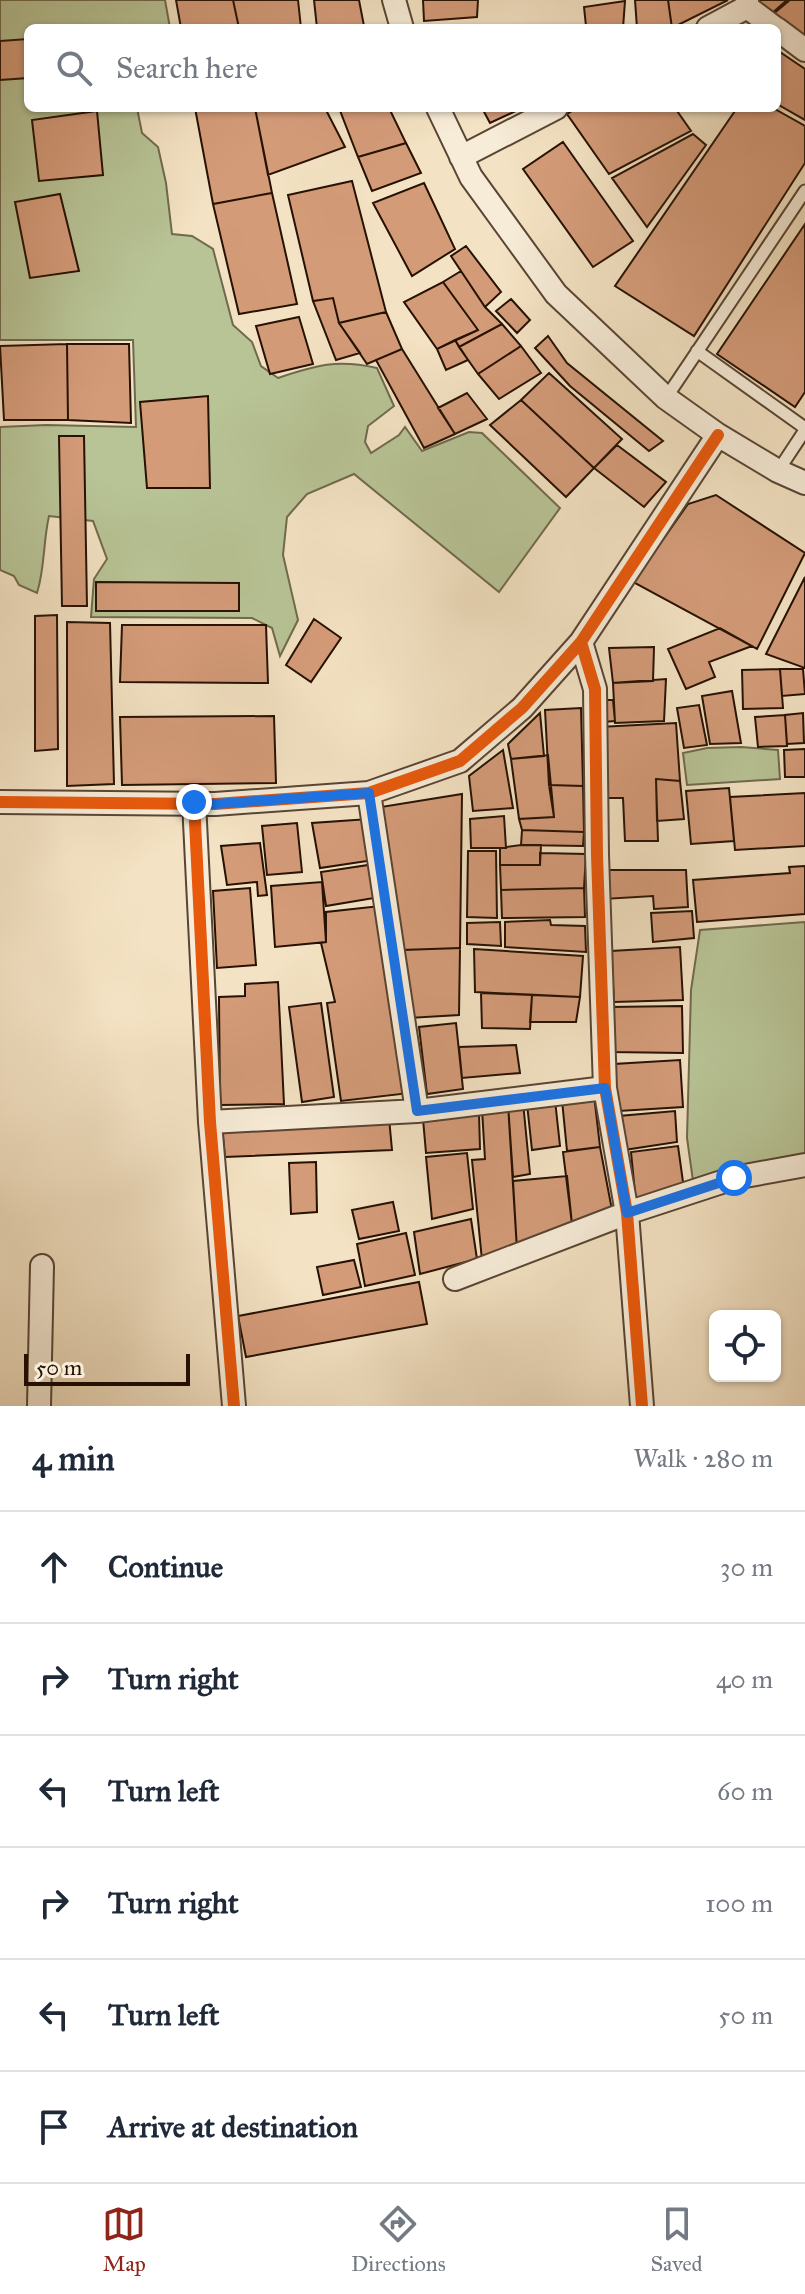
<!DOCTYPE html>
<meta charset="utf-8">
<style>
:root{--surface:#fff;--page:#f6f6f7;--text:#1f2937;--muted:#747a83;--line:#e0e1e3;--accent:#8f2418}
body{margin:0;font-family:"IM FELL Great Primer",serif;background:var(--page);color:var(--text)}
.controls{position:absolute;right:24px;bottom:24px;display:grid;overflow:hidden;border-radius:12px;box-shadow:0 2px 6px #0004}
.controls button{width:72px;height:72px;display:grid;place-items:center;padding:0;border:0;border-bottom:2px solid var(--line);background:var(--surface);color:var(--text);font:40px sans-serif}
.scale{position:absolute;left:24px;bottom:20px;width:166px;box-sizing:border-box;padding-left:8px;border:4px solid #261103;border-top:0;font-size:22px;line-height:28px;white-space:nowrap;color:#261103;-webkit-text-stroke:6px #f7ecd8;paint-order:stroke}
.stop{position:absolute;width:24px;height:24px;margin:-18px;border:6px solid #1a73e8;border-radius:50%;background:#fff}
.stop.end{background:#1a73e8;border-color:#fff;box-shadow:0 2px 8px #0008}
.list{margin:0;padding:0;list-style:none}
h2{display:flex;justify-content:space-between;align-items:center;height:104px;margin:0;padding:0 32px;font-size:34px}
h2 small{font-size:26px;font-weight:400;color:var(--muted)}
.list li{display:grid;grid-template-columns:52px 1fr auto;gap:24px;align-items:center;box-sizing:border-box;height:112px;padding:0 32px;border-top:2px solid var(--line)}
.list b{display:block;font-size:30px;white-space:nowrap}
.list em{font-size:26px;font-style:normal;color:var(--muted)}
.icon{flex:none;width:44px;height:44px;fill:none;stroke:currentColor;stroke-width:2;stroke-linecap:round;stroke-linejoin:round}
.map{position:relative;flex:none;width:805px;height:1406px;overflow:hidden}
.search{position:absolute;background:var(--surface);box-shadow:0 2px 6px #0004;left:24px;right:24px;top:24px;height:88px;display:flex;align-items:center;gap:20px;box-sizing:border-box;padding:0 28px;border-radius:12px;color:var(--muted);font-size:30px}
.sheet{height:776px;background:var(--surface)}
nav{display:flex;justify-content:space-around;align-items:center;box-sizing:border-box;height:112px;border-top:2px solid var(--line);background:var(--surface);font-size:22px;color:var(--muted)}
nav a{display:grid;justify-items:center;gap:4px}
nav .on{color:var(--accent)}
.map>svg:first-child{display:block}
.green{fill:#b8c496;stroke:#6f6a4c;stroke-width:2}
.building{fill:#d49b79;stroke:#261103;stroke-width:2}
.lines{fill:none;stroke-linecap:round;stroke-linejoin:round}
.lane-casing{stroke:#594533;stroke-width:15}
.street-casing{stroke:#594533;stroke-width:26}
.lane{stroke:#f7ecd8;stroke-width:11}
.street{stroke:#f7ecd8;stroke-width:22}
.cycleway-casing{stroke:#f7ecd8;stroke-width:17}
.cycleway{stroke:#e8590c;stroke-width:12}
.route{stroke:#1a73e8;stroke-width:10}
</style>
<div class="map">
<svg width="805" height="1406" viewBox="0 0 805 1406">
<rect width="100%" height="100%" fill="#f3e2c3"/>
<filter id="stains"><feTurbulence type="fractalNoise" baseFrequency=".0025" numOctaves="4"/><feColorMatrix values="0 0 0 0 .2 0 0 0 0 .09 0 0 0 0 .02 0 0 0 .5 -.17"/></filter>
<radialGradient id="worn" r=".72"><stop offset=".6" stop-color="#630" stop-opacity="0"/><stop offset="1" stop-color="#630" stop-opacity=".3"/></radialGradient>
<!-- green -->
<path class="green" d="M0,0H165L170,28H28V108H137L142,133L158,147L166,183L172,234L192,236L213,249L233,325L252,342L261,366L278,378C316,365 337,359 377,368L394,406L368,426L365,442L371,453L399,435L405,427L422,451L469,432L482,433L560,508L499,592L354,474L307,494L287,517L283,555L298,620L280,656L272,628L252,618L91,617L94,579L107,559L93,521L49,516C43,542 45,568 37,593L19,585L14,576L0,570V427L46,425L136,427L133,340H0Z
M741,747L778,750L780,779L687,785L683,753L707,748Z
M805,922V1156L693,1181L687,1138L691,990L700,930Z"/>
<!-- building -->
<path class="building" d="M176,0H233L239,28H181Z
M233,0H298L301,28H239Z
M314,0H359L364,26L317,28Z
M423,0H478L477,17L424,21Z
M635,0H668L672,28H637Z
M668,0H728L672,28Z
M756,0H787L770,15Z
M790,0H805V37L772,15Z
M625,1L623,28H581L586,26L584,7Z
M28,39V78L0,80V41Z
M777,50L805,69V120L777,104Z
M195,108H255L272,193L213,204Z
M255,108H325L345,147L268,175Z
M339,108H389L406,143L358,157Z
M482,108H522L490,123Z
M577,108H675L691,131L609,174L567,114Z
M737,108H773L805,126V163L694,336L615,286Z
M97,111L103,175L39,181L32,120Z
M693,134L706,145L647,227L612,178Z
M563,142L633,241L593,267L523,169Z
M406,143L421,173L372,191L358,157Z
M352,181L386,312L339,323L333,298L313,301L288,195Z
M424,183L455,249L412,276L373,203Z
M272,193L297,304L239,314L213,204Z
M60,194L79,271L30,278L15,202Z
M805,224V392L795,407L717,354Z
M466,246L501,292L485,307L451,256Z
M461,271L485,307L502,324L459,347L455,340L478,330L443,282Z
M443,282L478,330L437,349L404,302Z
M333,298L339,323L360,353L336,360L313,301Z
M511,299L530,320L517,333L496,311Z
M386,312L402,349L367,364L339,323Z
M299,317L313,364L270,374L256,326Z
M502,324L521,346L478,374L459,347Z
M548,336L567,363L663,441L649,451L570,386L535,348Z
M455,340L468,360L446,370L437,349Z
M67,344H129L131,423L68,420Z
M67,344L68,420H4L0,346Z
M521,346L541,373L499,399L478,374Z
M402,349L455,434L424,448L376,360Z
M549,373L622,439L594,468L521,400Z
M467,393L487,419L455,434L438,408Z
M208,396L210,488H147L140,402Z
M521,400L594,468L566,497L490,425Z
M59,436H84L87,606H62Z
M617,445L666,482L644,507L594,468Z
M716,495L805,553L757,649L633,582L688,504Z
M805,577V668L766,654Z
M96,582L239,583V611H96Z
M57,615L58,749L35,751V616Z
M314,619L341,638L311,682L286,665Z
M67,622L110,623L114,784L67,786Z
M122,625H266L268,683L120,682Z
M720,628L752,646L709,662L715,677L686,689L668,649Z
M654,647L653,681L613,683L609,648Z
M780,669L783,708L743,709L742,670Z
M780,669H803L805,694L782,696Z
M666,679L664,721L615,723L613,683Z
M732,691L741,743L710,744L702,696Z
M600,700H613L615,721L603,722Z
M699,705L707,745L684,748L677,708Z
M581,708L583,786L549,785L545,710Z
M540,713L544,756L511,759L508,744Z
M803,713L804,743L787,744L785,715Z
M785,715L787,746L758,747L755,717Z
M274,716L276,783L122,785L120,717Z
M676,723L680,781L656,779L658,841H625L623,798H600L599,727Z
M805,749V777H785L784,750Z
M503,750L513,808L473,811L469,776Z
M548,755L554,817L519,819L511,759Z
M656,779L680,781L684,819L657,821Z
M549,785L583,786L584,832L522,830L519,819L554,817Z
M729,788L734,841L691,844L686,791Z
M805,793V846L735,850L730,797Z
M462,794L460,948L402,950L381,807Z
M504,816L506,848H471L470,819Z
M369,819L374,860L320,868L312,823Z
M297,823L302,872L267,875L262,826Z
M522,830L584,832L583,846L521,845Z
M260,843L267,895L258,896L257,882L227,885L221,846Z
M521,845H541L540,865H500V848Z
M468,851H496L497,918L467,917Z
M540,853L586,854L584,888L501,890L500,865H540Z
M375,864L380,897L326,906L321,872Z
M805,866V914L697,922L693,880L790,873L789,867Z
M604,870H686L688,907L654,909L653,896L604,899Z
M322,882L326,942L275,947L271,886Z
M250,888L256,965L217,968L213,891Z
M584,888L585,917L502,918L501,890Z
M380,906L410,1093L341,1101L327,1003L335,1002L321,943L326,942V912Z
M692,911L694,938L653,942L651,913Z
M550,920L551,925L585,926L586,952L505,947V922Z
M500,922L501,946L467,944V923Z
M680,947L683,1000L614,1002L611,951Z
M460,948L459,1015L409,1018L402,950Z
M474,949L583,956L580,997L475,992Z
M278,982L284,1104L220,1105L219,997L245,996V984Z
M481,993L532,995L530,1029L482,1028Z
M532,995L580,997L576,1022H530Z
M321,1003L334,1097L302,1102L289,1007Z
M682,1006L683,1053L610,1052L609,1007Z
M456,1023L463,1089L427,1094L419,1027Z
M516,1045L520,1073L462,1078L459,1047Z
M680,1060L683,1107L619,1111L614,1064Z
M594,1095L600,1147L567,1151L562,1100Z
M555,1100L560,1146L532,1150L527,1104Z
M523,1102L530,1174L513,1177L508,1104Z
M508,1104L517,1250L482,1260L472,1160L485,1159L482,1109Z
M675,1111L677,1142L624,1150L619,1116Z
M479,1114L480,1149L426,1153L423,1119Z
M389,1118L392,1150L225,1157L222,1128Z
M678,1146L684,1189L636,1203L631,1152Z
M600,1147L612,1210L572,1224L563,1152Z
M467,1153L473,1209L432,1219L426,1157Z
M316,1162L317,1212L291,1214L289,1163Z
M567,1176L572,1224L517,1250L513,1181Z
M393,1202L399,1231L359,1239L352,1210Z
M471,1219L477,1259L420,1274L414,1232Z
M406,1233L415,1275L365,1286L357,1244Z
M354,1260L361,1287L323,1295L317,1267Z
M419,1282L427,1324L246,1357L238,1316Z"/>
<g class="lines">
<defs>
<path id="lane" d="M697,351L805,428
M666,398L805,191
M778,471L805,430"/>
<path id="street" d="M394,0L402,28
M747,7L775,28
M708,28L747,7V0
M777,29L805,50
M438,108L471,177L556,294L666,398L718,435L778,471L805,483
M461,157L556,108
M581,642L595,689L597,855L605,1088L627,1213L642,1406
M369,793L417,1111
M0,802L215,804L369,793L460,761L522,708L581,642L718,435
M194,802L210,1122L234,1406
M210,1122L417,1111L605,1088
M455,1279L627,1213L734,1178L805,1165
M39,1406L42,1266"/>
</defs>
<!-- lane casing -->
<use href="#lane" class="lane-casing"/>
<!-- street casing -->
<use href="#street" class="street-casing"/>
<!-- lane -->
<use href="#lane" class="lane"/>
<!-- street -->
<use href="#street" class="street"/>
<defs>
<path id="cycleway" d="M581,642L595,689L597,855L605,1088L627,1213L642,1406
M0,802L215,804L369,793L460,761L522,708L581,642L718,435
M194,802L210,1122L234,1406"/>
</defs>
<!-- cycleway casing -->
<use href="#cycleway" class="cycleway-casing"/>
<!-- cycleway -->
<use href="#cycleway" class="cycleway"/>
</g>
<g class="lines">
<!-- route -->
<path class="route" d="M194,802L215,804L369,793L417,1111L605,1088L627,1213L734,1178"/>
</g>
<rect width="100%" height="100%" filter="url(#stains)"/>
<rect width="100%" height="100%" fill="url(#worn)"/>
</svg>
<div class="controls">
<button><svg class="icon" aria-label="locate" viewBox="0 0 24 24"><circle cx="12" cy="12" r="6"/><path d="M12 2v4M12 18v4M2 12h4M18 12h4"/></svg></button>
</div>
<div class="scale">50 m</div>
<div class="stop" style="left:734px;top:1178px"></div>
<div class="stop end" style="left:194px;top:802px"></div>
<div class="search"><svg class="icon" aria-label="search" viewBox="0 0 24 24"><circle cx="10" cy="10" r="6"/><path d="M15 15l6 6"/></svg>Search here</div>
</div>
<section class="sheet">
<h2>4 min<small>Walk · 280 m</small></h2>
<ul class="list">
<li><svg class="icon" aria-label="ahead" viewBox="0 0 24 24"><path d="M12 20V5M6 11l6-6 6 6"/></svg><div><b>Continue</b></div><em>30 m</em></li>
<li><svg class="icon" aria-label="right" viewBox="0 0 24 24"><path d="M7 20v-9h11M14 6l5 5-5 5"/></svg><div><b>Turn right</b></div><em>40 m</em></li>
<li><svg class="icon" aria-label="left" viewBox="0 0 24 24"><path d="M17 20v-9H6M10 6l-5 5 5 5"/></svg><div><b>Turn left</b></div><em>60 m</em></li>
<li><svg class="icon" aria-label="right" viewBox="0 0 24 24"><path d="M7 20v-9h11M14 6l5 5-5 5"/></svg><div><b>Turn right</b></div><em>100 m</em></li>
<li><svg class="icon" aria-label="left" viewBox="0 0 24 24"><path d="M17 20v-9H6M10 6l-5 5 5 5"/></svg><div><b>Turn left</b></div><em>50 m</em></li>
<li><svg class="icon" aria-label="arrive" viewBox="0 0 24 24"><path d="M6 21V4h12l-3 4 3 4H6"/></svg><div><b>Arrive at destination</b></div></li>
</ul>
</section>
<nav>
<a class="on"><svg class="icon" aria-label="map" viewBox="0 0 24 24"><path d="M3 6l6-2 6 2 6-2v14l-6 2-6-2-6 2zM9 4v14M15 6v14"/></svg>Map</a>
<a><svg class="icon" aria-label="directions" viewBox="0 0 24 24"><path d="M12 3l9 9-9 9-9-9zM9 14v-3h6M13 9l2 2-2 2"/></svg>Directions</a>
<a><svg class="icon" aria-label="saved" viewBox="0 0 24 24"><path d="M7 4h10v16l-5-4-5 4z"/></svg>Saved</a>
</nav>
